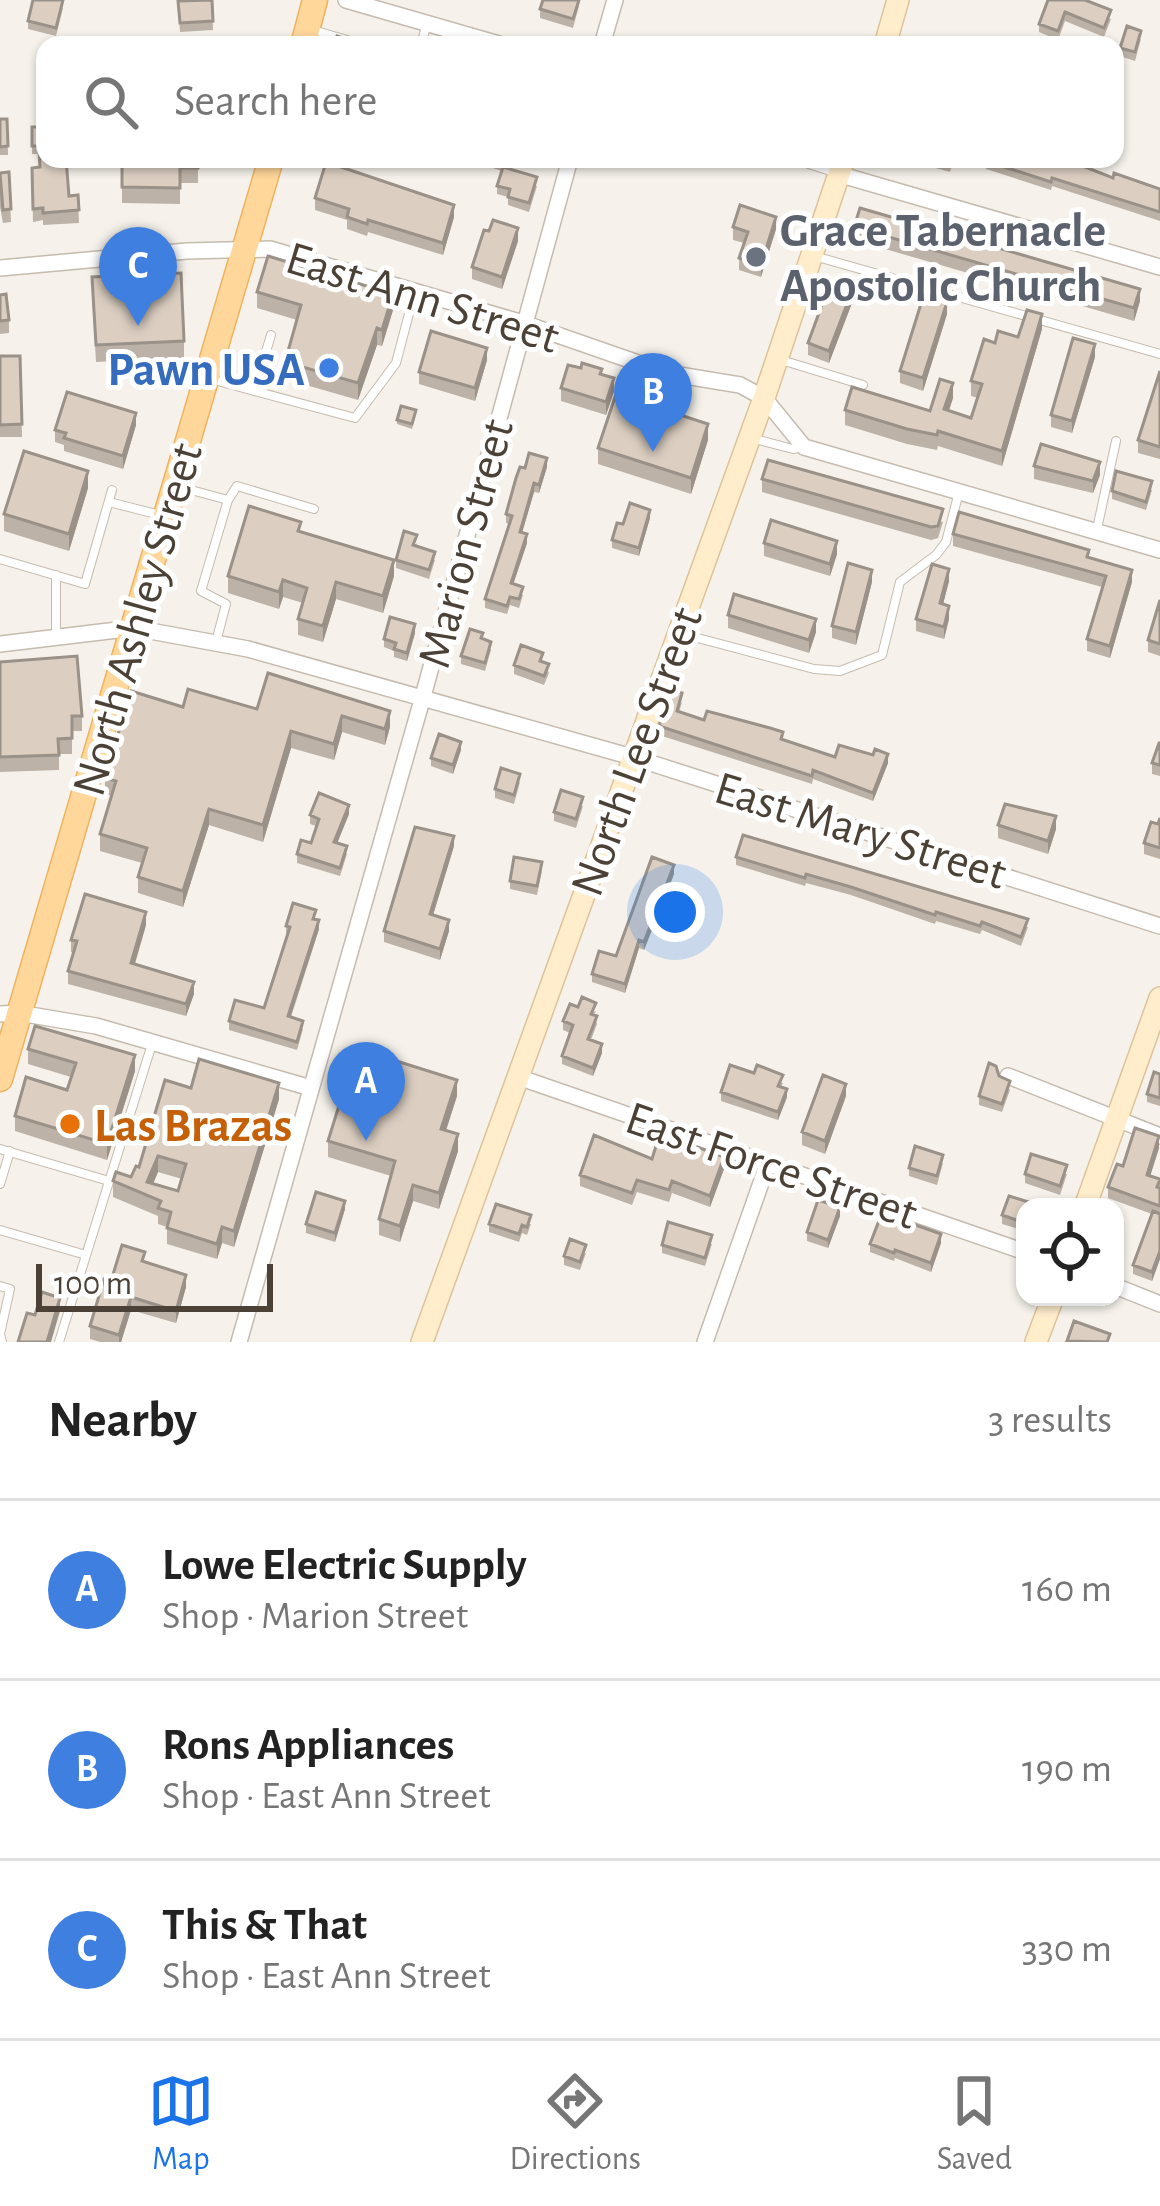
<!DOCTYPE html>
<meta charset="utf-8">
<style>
:root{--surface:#fff;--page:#f6f6f6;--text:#222;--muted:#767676;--line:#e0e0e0;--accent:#1a73e8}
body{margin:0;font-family:"Alegreya Sans",sans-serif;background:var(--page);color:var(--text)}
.controls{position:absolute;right:36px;bottom:36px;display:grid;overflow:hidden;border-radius:24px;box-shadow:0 3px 9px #0004}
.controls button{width:108px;height:108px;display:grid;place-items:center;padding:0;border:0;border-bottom:3px solid var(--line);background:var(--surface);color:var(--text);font:60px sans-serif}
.scale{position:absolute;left:36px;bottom:30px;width:237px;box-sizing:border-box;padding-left:12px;border:6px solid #4c4137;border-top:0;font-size:33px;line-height:42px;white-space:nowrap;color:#4c4137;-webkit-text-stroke:9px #fff;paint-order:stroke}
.you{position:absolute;left:675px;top:912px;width:42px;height:42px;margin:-30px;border:9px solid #fff;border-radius:50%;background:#1a73e8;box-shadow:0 0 0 18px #1a73e833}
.badge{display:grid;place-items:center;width:78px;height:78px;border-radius:50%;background:var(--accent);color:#fff;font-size:39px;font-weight:700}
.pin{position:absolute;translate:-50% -99px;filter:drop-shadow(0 3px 6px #0008)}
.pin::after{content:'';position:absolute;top:63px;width:42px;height:36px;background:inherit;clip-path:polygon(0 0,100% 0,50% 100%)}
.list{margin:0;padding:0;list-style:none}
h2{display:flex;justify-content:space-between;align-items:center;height:156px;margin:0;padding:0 48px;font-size:51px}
h2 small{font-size:39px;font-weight:400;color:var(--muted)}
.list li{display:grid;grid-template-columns:78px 1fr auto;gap:36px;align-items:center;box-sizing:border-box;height:180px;padding:0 48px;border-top:3px solid var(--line)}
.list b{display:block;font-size:45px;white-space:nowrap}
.list p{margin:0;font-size:39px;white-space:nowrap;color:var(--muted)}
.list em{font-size:39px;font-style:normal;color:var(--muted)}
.icon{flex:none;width:66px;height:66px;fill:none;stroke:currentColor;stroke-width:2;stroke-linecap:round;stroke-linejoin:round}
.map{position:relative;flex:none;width:1160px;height:1342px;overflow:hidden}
.search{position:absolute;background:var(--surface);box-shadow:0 3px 9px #0004;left:36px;right:36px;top:36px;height:132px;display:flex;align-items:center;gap:30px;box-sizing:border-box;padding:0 42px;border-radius:24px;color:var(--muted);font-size:45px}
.sheet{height:696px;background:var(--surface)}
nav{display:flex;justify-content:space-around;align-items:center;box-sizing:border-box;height:168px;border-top:3px solid var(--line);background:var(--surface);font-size:33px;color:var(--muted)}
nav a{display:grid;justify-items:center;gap:6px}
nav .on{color:var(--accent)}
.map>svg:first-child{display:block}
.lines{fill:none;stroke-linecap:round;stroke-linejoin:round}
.lane-casing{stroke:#c6bbaf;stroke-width:10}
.street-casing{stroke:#c6bbaf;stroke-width:18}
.secondary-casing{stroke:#ddc399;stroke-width:24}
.primary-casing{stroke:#efb360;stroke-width:27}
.lane{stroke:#fff;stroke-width:8}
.street{stroke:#fff;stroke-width:15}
.secondary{stroke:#ffedcc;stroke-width:21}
.primary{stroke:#ffd79b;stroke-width:24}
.wall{fill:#bdb2a7;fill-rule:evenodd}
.shaded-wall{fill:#9a9188}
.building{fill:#dccfc2;stroke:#9a9188;stroke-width:3;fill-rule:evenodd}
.worship-dot{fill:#6b7280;stroke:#fff;stroke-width:4.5}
.shop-dot{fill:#3f7fe0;stroke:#fff;stroke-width:4.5}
.food-dot{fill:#e8710a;stroke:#fff;stroke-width:4.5}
.labels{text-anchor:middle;stroke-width:10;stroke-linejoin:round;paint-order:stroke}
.worship-label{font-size:48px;font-weight:bold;fill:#5b616d;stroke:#fff;text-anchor:start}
.street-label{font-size:48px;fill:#4c4137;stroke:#fff}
.shop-label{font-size:48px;font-weight:bold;fill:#366cbe;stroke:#fff;text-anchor:end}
.food-label{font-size:48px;font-weight:bold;fill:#c56008;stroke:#fff;text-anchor:start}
</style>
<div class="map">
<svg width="1160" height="1342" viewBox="0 0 1160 1342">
<rect width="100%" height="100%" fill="#f6f2eb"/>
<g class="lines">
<defs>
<path id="lane" d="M313,30L364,45
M421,45L427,23
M793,159L837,173
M814,256L1160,354
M778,359L863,385
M214,380L355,418L396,363L415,291
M254,391L271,335
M751,438L793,449L804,447
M180,487L228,500L201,591L226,604L216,642
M228,500L237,486L314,509
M109,502L160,515
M1097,529L1116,441
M0,559L85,584L112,490
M679,633L814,669L840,671L882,655L900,582L936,555L946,542L959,492
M56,639V575
M0,1149L109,1181
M0,1184L10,1151
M0,1230L86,1255
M0,1286L10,1289L0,1334L2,1342
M59,1342L152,1044"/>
<path id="street" d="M346,0L502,45
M602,45L615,0
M838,174L1160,267
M0,268L187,251L270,249L523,323L667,373L740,385L764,398L804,447L1160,550
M0,644L134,628L248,649L632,757L1160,926
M0,1014L19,1013L96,1026L311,1088
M1008,1076L1160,1136
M518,1077L1025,1252
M1115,1286L1160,1304
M239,1342L422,700L570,159
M705,1342L768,1163"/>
<path id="secondary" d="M885,45L898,0
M1085,1207L1160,998
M422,1342L764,398L844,159
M1036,1342L1053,1297"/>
<path id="primary" d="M303,45L315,0
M0,1079L271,159"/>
</defs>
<!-- lane casing -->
<use href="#lane" class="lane-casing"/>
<!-- street casing -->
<use href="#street" class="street-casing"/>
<!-- secondary casing -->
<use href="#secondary" class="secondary-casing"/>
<!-- primary casing -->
<use href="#primary" class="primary-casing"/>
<!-- lane -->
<use href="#lane" class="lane"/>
<!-- street -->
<use href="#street" class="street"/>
<!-- secondary -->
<use href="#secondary" class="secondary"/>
<!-- primary -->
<use href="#primary" class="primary"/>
</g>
<!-- wall -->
<path class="wall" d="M212,0L213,30L180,32L178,1Z
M1048,0L1111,19L1104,37L1065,21L1058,40L1039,32V24Z
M579,6L573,28L540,18V9Z
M63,8L56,36L28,29V21Z
M1141,39L1135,61L1120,56V48Z
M0,119H7L8,155H0Z
M32,127H45V159L69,196L78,195L79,223L43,225V220L33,222L32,168L39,167V154H32Z
M122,159H198V183H180V204L122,203Z
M314,159H347L345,168L454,217L443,255L368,232L367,236L347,229V220L315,210V198L326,162Z
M483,159H505L502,171L483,165Z
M903,159H954L950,172Z
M986,159L1113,178L1160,189V221L1052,186L1051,190L986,169Z
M9,172L11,222L3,223L0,207V173Z
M497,186H537L529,212L508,205V197L497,194Z
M733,227L776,229L761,277L739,270V258L744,243L733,240Z
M854,227L1140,301L1134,321L854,240Z
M489,231L518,241L502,289L472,279V267Z
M257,292L393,310L382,346L377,345L358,400L285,379V362L297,320L257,308Z
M92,294L184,341V358L96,362Z
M0,295L9,320V333L0,334Z
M852,303L829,363L808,355V343Z
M947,314L923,391L900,383V371Z
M1042,329L1002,466L938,446L937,450L907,444L845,425V410L930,411L953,398L949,411L971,418L978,398L971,396V381L995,343Z
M0,356H20L22,437H0Z
M1095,357L1072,433L1051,427V415Z
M487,360L475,401L419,384V372Z
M1160,371V459L1138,453V440Z
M602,375L614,391L606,415L561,401V388Z
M416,414L412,429L397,424V420Z
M136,425L123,469L64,451V445L55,442V430Z
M708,440L691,494L598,464V448Z
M1034,466L1100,475L1093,493L1034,479Z
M547,467L539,493L534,492L522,532L527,543L513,584L523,595L519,608L510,605L507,614L485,608V599L509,524L506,523V514L525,468Z
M762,479L943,522L938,538L931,540L762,492Z
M88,488L69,551L4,531V514Z
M1152,490L1146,510L1112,499V491Z
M650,518L639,556L612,548V540L623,524Z
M301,532L394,576L383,613L336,599L323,642L298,635V619L303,603L283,597L279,609L228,593V576Z
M953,534L1089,557L1132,582L1110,658L1087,651V639L1102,587L953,546Z
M417,543L416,546L435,560L429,579L396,568V560Z
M764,543L837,554L830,576L764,556Z
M949,581L943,604L949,619L944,639L916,631V619Z
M872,582L856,645L832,638V626Z
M1160,600V656L1148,652V640Z
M728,615L816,632L809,653L728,628Z
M415,633L407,661L394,657V651L384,647V639Z
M483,639L491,650L485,671L461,664V656Z
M0,662L82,716V731H72V754H59V770L0,772Z
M543,662L549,673L544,685L514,674V665Z
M268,673L390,727L385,745L342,732L334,760L291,748L263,842L209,825L183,907L138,893V877L142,863L100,851V834L112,796L105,794V778L183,707L257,709Z
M682,702L679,712L704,720L783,740L835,757L888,763L873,801L813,779L812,784L659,735V726Z
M1160,743V776L1152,774V763Z
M461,750L453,774L431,766V758Z
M520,782L514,804L495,798V789Z
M583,806L576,828L554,821V812Z
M349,814L337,843L347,854L340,876L297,863V854L311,843L316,826L310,824V815Z
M1160,818V859L1144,854V843Z
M998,825L1056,829L1048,854L998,838Z
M454,846L433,915L449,931L440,960L384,942V931Z
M736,857L1028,927L1021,946L982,930L980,934L936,921L935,924L851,895L806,883L805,886L736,865Z
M542,871L537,895L510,889V881Z
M674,874L644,950L639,948L625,993L592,982V974L616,956Z
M316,919L319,929L291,1017L303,1029L297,1050L229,1030V1021L264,1008L287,935H286V926Z
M146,925L135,964L194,994L186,1016L68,984V971L73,953L71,952V940Z
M596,1011L594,1015L597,1024L591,1040L602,1053L593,1076L562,1064V1056L570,1033L563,1030V1021Z
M28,1049L135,1071L107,1160L15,1131V1116L67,1090L71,1077L28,1064Z
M754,1073L783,1083L781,1087L787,1097L778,1120L721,1101V1092Z
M1160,1074V1106L1147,1102V1094Z
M999,1076L1010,1090L1002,1112L979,1105V1096Z
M191,1088L279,1099L234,1247L222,1243L217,1259L167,1244V1227L158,1224V1216L113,1197V1181L131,1177ZM158,1172L182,1179L178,1191L153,1184Z
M457,1096L446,1131L458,1151L439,1209L413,1201L400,1242L379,1235V1219L391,1176L328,1157V1141Z
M846,1096L825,1154L802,1145V1132Z
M1159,1148L1150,1176L1160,1179V1259L1152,1281L1133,1274V1265L1152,1214L1108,1198V1187L1123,1166Z
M652,1159L724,1169L710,1207L672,1193L669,1202L637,1192L632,1205L580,1186V1175Z
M943,1163L937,1185L909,1176V1168Z
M1025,1174H1067L1060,1195L1025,1183Z
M1025,1207V1231L1002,1224V1215Z
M345,1209L335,1242L306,1233V1224Z
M840,1216L828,1248L807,1241V1232Z
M489,1224H531L527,1235L522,1233L519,1242L489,1232Z
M941,1243L931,1272L895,1258L894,1261L870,1252V1244Z
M712,1244L705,1266L662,1253V1245Z
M586,1253L580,1270L564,1265V1256Z
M145,1262L186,1287L176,1323L131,1310L121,1342H100L90,1339V1326L111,1281Z"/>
<!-- shaded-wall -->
<path class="shaded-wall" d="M454,205V217L443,255V243Z
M776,217V229L761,277V265Z
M518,228V241L502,289V277Z
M1140,289V301L1134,321V308Z
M852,291V303L829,363V351Z
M393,294V310L382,346V330Z
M947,302V314L923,391V378Z
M1042,314V329L1002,466V451Z
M377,328V345L358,400V383Z
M1095,344V357L1072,433V421Z
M487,348V360L475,401V388Z
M614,378V391L606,415V402Z
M953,383V398L944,424V409Z
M136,413V425L123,469V456Z
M708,424V440L691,494V478Z
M547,458V467L539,493V485Z
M1100,462V475L1093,493V481Z
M88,471V488L69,551V534Z
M534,483V492L520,540V532Z
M650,510V518L639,556V548Z
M527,534V543L511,591V583Z
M837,541V554L830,576V564Z
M394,560V576L383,613V596Z
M949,569V581L940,616V603Z
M872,570V582L856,645V632Z
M1132,570V582L1110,658V646Z
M283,580V597L279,609V592Z
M336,582V599L323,642V626Z
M949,606V619L944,639V627Z
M816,619V632L809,653V640Z
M415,624V633L407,661V653Z
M390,711V727L385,745V729Z
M342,716V732L334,760V744Z
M291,731V748L263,842V825Z
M461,742V750L453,774V765Z
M888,754V763L873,801V793Z
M349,805V814L334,851V842Z
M209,809V825L183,907V891Z
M1056,816V829L1048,854V841Z
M454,836V846L430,925V914Z
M674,865V874L644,950V942Z
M146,912V925L131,976V963Z
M319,920V929L288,1024V1016Z
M449,920V931L440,960V949Z
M639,940V948L625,993V984Z
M194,982V994L186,1016V1004Z
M602,1044V1053L593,1076V1068Z
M135,1055V1071L107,1160V1144Z
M457,1080V1096L441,1145V1129Z
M279,1083V1099L234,1247V1231Z
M846,1084V1096L825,1154V1141Z
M787,1089V1097L778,1120V1112Z
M458,1134V1151L439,1209V1193Z
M1159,1136V1148L1147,1186V1175Z
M158,1156V1172L147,1198V1182Z
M724,1157V1169L710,1207V1196Z
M413,1185V1201L400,1242V1226Z
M345,1201V1209L335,1242V1233Z
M840,1207V1216L828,1248V1240Z
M222,1227V1243L217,1259V1244Z
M941,1234V1243L931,1272V1263Z
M1160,1251V1259L1152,1281V1272Z
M186,1275V1287L176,1323V1311Z
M131,1297V1310L121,1342H119V1335Z
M60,1298V1311L51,1342H47Z"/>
<!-- building -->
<path class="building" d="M33,0H63L56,28L28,21Z
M212,0L213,21L180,23L178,1Z
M543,0H579L573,19L540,9Z
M1048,0H1085L1111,10L1104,28L1065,12L1058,31L1039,24Z
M1127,26L1141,31L1135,52L1120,48Z
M337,36L365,45H334Z
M0,119H7L8,146L0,147Z
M32,127H45V146H32Z
M45,150V159H66L69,196L78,195L79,210L43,213V208L33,209L32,168L40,167L39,151Z
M122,159H198V168H180V188L122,187Z
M327,159H344L341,167L454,205L443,243L368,220L367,224L347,217L349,209L315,198Z
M986,159H1047L1068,166L1070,161L1113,178L1114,173L1160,189V212L1052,178L1051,182L986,161Z
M503,167L537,177L529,203L508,197L510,189L497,186Z
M9,172L11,209L3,210L0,173Z
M740,205L776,217L761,265L739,258L748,232L733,227Z
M860,208L1140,289L1134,308L854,227Z
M493,220L518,228L502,277L472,267L484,230L489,231Z
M268,256L393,294L382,330L377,328L358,383L285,362L301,305L257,292Z
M181,273L184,341L96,345L92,277Z
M830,283L852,291L829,351L808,343Z
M6,294L9,320L0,321V295Z
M924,294L947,302L923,378L900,371Z
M1027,310L1042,314L1002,451L938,431L937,435L907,429L845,410L852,387L930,411L940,379L953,383L944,409L971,418L982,384L971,381L984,339L995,343L998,331L1018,337Z
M431,331L487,348L475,388L419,372Z
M1073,338L1095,344L1072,421L1051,415Z
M0,356H20L22,424L0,425Z
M582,363L602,369L600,374L614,378L606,402L561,388L568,365L581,368Z
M1160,371V447L1138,440Z
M67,392L136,413L123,456L64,438L66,433L55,430Z
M616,394L708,424L691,478L598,448Z
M401,406L416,410L412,424L397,420Z
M1041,444L1100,462L1093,481L1034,466Z
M24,451L88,471L69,534L4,514Z
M529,453L547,458L539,485L534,483L520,532L527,534L511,583L523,587L519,599L510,597L507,606L485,599L512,516L506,514L516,478L520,467L525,468Z
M768,460L943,509L938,526L931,527L762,479Z
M1116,471L1152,481L1146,502L1112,491Z
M630,503L650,510L639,548L612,540L617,523L623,524Z
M249,506L301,522L298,531L394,560L383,596L336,582L323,626L298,619L307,588L283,580L279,592L228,576Z
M959,512L1089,550L1087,557L1132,570L1110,646L1087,639L1106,576L953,534Z
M771,520L837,541L830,564L764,543Z
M404,531L417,535L413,545L435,552L429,570L396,560Z
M848,563L872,570L856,632L832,626Z
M932,564L949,569L940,603L949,606L944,627L916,619Z
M734,594L816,619L809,640L728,615Z
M1160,600V644L1148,640Z
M390,617L415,624L407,653L394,649L396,643L384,639Z
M470,629L483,633L481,638L491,642L485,663L461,656Z
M521,645L543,653L540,661L549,664L544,676L514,665Z
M77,656L82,716H72V738L58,739L59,755L0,757V662Z
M268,673L390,711L385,729L342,716L334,744L291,731L263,825L209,809L183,891L138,877L147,848L100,834L116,781L105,778L131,691L183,707L188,689L257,709Z
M671,690L682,693L677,711L704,720L707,711L770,728L783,732L781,739L835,757L839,745L873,755L875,749L888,754L873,793L813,770L812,776L659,726Z
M439,734L461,742L453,765L431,758Z
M1159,743H1160V765L1152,763Z
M501,768L520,774L514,795L495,789Z
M561,790L583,797L576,819L554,812Z
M319,793L349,805L334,842L347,846L340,868L297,854L301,840L311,843L319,819L310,815Z
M1005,804L1056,816L1048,841L998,825Z
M1160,818V848L1144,843L1151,822L1158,824Z
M415,827L454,836L430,914L449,920L440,949L384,931Z
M743,835L1028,919L1021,937L982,922L980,926L936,912L935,915L851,887L806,874L805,878L736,857Z
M514,857L542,862L537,886L510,881Z
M652,857L674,865L644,942L639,940L625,984L592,974L599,951L616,956Z
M85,894L146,912L131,963L194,982L186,1004L68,971L77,941L71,940Z
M293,903L316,910L313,919L319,920L288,1016L303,1021L297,1042L229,1021L235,1000L264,1008L290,927L286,926Z
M582,997L596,1003L591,1014L597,1016L588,1039L602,1044L593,1068L562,1056L573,1025L563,1021L570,1004L578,1007Z
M35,1026L135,1055L107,1144L15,1116L26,1077L67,1090L76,1063L28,1049Z
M371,1053L457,1080L441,1129L458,1134L439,1193L413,1185L400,1226L379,1219L395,1161L328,1141L354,1057L368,1061Z
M199,1059L279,1083L234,1231L222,1227L217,1244L167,1228L171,1212L158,1208L161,1201L113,1181L116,1172L131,1177L136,1166L139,1167L165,1080L191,1088ZM158,1156L186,1164L178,1191L147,1182Z
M989,1063L996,1066L999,1076L1010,1081L1002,1104L979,1096Z
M730,1065L754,1073L757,1065L783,1075L778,1086L787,1089L778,1112L721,1092Z
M1154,1072L1160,1074V1098L1147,1094Z
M823,1075L846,1084L825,1141L802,1132Z
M1135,1128L1159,1136L1147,1175L1160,1179L1157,1187L1160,1188V1206L1108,1187L1117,1164L1123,1166Z
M660,1133L724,1157L710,1196L672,1181L669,1190L637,1180L632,1193L580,1175L594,1135L652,1159Z
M915,1146L943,1155L937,1176L909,1168Z
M1031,1154L1067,1165L1060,1186L1025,1174Z
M316,1192L345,1201L335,1233L306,1224Z
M1009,1196L1038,1205L1025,1207V1223L1002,1215Z
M818,1200L840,1207L828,1240L807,1232Z
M496,1204L531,1215L527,1227L522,1225L519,1234L489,1224Z
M1153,1211L1160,1214V1251L1152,1272L1133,1265Z
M882,1213L941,1234L931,1263L895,1250L894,1253L870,1244Z
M668,1222L712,1235L705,1258L662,1245Z
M570,1239L586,1245L580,1262L564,1256Z
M122,1245L145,1252L142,1261L186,1275L176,1311L131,1297L119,1335L90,1326L104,1279L111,1281Z
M42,1292L60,1298L47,1342H18L27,1313L35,1315Z
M1074,1321L1110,1334L1107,1342L1067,1341Z"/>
<!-- markers -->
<circle class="worship-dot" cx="756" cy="257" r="12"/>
<circle class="shop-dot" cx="329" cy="368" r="12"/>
<circle class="food-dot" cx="70" cy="1124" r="12"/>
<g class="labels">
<!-- worship labels -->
<g class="worship-label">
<text x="780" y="246">Grace Tabernacle<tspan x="780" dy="55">Apostolic Church</tspan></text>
</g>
<!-- street labels -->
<g class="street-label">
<text transform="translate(423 296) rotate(17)" y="17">East Ann Street</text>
<text transform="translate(464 543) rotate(-75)" y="17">Marion Street</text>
<text transform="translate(136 619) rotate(-74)" y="17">North Ashley Street</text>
<text transform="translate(635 751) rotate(-70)" y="17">North Lee Street</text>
<text transform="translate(861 829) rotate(17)" y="17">East Mary Street</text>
<text transform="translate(772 1164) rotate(19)" y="17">East Force Street</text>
</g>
<!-- shop labels -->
<g class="shop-label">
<text x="305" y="385">Pawn USA</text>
</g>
<!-- food labels -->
<g class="food-label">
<text x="94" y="1141">Las Brazas</text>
</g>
</g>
</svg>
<div class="controls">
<button><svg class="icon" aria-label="locate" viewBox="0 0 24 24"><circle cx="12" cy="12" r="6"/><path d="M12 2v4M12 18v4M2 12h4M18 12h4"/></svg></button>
</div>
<div class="scale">100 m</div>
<div class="you"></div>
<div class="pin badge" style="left:366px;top:1141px;background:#3f7fe0">A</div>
<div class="pin badge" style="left:653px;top:452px;background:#3f7fe0">B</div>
<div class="pin badge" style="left:138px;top:326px;background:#3f7fe0">C</div>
<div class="search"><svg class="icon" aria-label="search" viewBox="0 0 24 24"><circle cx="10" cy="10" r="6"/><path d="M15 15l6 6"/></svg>Search here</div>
</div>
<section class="sheet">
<h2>Nearby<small>3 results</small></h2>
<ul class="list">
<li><span class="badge" style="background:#3f7fe0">A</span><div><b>Lowe Electric Supply</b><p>Shop · Marion Street</p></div><em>160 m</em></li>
<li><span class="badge" style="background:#3f7fe0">B</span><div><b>Rons Appliances</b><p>Shop · East Ann Street</p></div><em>190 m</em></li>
<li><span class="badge" style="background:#3f7fe0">C</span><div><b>This &amp; That</b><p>Shop · East Ann Street</p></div><em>330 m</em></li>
</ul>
</section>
<nav>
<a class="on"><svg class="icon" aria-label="map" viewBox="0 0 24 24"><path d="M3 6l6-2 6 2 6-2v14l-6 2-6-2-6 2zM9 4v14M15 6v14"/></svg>Map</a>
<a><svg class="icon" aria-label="directions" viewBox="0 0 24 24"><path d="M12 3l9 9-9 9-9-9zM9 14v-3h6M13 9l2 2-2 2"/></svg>Directions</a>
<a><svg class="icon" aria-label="saved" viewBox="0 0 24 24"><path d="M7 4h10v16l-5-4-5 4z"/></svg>Saved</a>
</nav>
